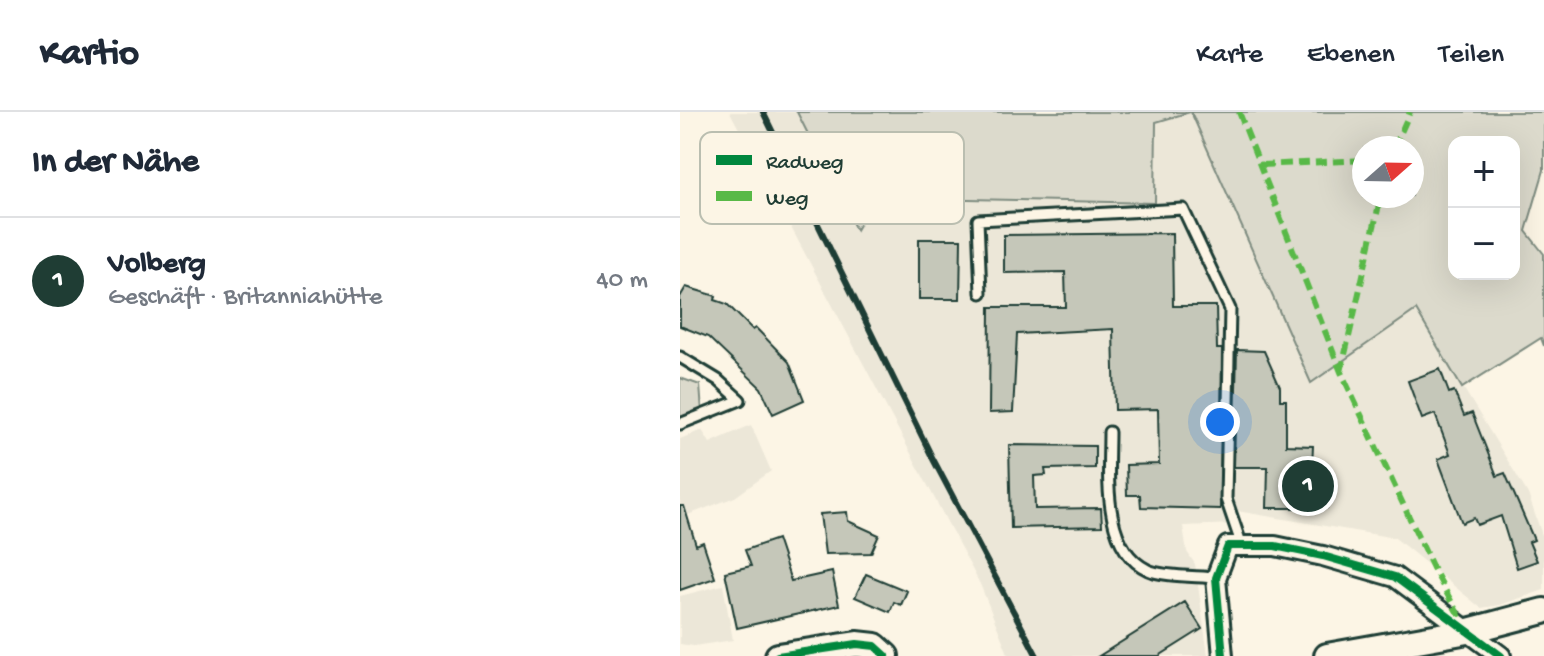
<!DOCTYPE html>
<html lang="de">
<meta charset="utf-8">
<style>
:root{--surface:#fff;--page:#f2f2f3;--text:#1f2937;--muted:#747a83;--line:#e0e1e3;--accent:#1f3d34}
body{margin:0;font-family:"Gochi Hand",sans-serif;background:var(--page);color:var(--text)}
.controls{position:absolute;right:24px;top:24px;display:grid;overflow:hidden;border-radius:16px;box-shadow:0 8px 32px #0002}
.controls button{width:72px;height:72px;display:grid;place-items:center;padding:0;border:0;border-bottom:2px solid var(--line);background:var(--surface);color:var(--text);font:40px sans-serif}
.compass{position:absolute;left:672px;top:24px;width:72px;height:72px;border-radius:50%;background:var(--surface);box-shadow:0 8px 32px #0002;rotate:70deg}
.you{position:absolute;left:540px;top:310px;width:28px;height:28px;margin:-20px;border:6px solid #fff;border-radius:50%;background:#1a73e8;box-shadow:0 0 0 12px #1a73e833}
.badge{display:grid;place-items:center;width:52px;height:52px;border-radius:50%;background:var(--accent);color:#fff;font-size:26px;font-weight:700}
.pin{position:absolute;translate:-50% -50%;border:4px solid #fff;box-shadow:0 2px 8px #0006}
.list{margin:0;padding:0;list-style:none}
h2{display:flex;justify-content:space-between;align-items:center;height:104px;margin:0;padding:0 32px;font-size:34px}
h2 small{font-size:26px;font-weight:400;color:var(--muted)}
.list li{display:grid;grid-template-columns:52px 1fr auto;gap:24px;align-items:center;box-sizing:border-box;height:128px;padding:0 32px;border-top:2px solid var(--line)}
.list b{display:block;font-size:30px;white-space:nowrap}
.list p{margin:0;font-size:26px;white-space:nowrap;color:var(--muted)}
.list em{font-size:26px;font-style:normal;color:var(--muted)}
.map{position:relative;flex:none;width:864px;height:544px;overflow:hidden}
header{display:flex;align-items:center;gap:48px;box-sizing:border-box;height:112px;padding:0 40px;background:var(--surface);border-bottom:2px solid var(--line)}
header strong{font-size:38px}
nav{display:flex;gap:44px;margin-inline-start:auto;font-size:28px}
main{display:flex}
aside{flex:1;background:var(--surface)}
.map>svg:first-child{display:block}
.built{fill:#ece7d8}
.green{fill:#dcdacc;stroke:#7e8c80;stroke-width:2;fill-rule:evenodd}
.building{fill:#c5c7b9;stroke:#1f3d34;stroke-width:2}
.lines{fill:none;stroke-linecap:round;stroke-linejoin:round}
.service-casing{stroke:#1f3d34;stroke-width:15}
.minor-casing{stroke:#1f3d34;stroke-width:24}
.tertiary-casing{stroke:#1f3d34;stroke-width:30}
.service{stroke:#fcf5e5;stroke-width:9}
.minor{stroke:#fcf5e5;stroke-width:18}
.tertiary{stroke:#fcf5e5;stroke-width:24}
.rail{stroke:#1f3d34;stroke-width:6}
.quiet{stroke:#58b947;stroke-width:6;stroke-dasharray:12 6;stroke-linecap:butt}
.cycleway-casing{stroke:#fcf5e5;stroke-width:13}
.cycleway{stroke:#00873e;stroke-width:8}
.key{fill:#fcf5e5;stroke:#babeb0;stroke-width:2}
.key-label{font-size:22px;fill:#1f3d34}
</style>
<header>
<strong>Kartio</strong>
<nav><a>Karte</a><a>Ebenen</a><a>Teilen</a></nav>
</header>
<main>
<aside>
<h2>In der Nähe<small></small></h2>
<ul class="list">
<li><span class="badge">1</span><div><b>Volberg</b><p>Geschäft · Britanniahütte</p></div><em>40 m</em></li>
</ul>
</aside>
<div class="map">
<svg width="864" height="544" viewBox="0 0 864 544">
<rect width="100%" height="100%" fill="#fcf5e5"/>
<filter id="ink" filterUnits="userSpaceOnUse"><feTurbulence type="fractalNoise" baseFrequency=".0125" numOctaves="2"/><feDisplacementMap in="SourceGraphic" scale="16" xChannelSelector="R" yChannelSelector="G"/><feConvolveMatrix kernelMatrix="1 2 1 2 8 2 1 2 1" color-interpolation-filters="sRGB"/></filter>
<g filter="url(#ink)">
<!-- built -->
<path class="built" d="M50,0H117L176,117L194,85L475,91L476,10L511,0L631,270L736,198L848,382L864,429V478L820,493L801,496L715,426L557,399L555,412L503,414L507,440L515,452L528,544H329L300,472Z
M71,313L91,359L55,385L0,406V327L22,318L30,331Z
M43,473L53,528L14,534L0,532V484Z"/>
<!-- green -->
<path class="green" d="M117,0H510L476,10L475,91L195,85L176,118Z
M511,0H864V58L846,119L864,142V234L861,226L782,276L736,198L631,271ZM834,30V162H774V30ZM732,36V84H684V36Z
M0,266L20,273L22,300L3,307L0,304Z"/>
<!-- building -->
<path class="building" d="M492,121L493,194H536L537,237H542L540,397L461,395L460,383H447L446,353L479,352L478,297L435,298L433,217L337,222L333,300L309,301L310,195H386L385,160L324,161V123Z
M239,127H281L280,187H239Z
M6,175L36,184L35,188L47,192L73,218L76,216L109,250L124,288L93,302L81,276L28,225L0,214V185Z
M557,238L584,239L600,275V288H606V333L633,334L632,355H647V396H587L588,355H554Z
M760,257L769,281L774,279L784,304L792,301L817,364L825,361L854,428L849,430L857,449L837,456L821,404L797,413L794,406L782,411L758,347L770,342L755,302L742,307L728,269Z
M329,333L415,334V356L365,357L366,363L354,364L355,397L421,396L422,414L331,416Z
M0,394H4L16,433L23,430L35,466L0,478Z
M167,400L168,409L199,423L191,441L145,442L140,402Z
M97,427L111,469L152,460L159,493L57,516L45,460L71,454L65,438Z
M186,462L227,479L221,493L214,490L210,500L175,485Z
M505,490L522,517L479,544H419Z"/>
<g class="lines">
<defs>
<path id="service" d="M301,181L298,108L503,97L550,197L546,387L562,434
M0,245L38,268L60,288L0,312
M429,320C429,361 421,436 468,458C483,465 518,464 536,466"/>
<path id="minor" d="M543,544L536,466L548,434H595L643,444L715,465L821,544"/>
<path id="tertiary" d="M98,544L177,532L195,534L206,544
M647,544L788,519L864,499"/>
</defs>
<!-- service casing -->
<use href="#service" class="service-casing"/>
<!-- minor casing -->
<use href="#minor" class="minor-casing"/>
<!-- tertiary casing -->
<use href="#tertiary" class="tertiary-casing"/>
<!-- service -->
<use href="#service" class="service"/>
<!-- minor -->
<use href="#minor" class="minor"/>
<!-- tertiary -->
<use href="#tertiary" class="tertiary"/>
<!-- rail -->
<path class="rail" d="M83,0L253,347L357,544"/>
<!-- quiet -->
<path class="quiet" d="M559,0L661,260L753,456L782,509
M714,36L730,0
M581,53L684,48
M661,260L701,84"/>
<defs>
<path id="cycleway" d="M98,544L177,532L195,534L206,544
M543,544L536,466L548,434H595L643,444L715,465L821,544"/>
</defs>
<!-- cycleway casing -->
<use href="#cycleway" class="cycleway-casing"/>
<!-- cycleway -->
<use href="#cycleway" class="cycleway"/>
</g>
</g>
<!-- legend -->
<rect x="20" y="20" width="264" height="92" rx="12" class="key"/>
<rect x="36" y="43" width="36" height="10" fill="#00873e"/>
<rect x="36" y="79" width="36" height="10" fill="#58b947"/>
<g class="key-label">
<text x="86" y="56">Radweg</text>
<text x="86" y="92">Weg</text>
</g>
</svg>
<div class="controls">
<button>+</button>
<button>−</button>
</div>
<svg class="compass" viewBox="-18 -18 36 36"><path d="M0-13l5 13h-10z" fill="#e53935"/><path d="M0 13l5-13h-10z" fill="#747a83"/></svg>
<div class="you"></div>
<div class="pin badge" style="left:628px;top:374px">1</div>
</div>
</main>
